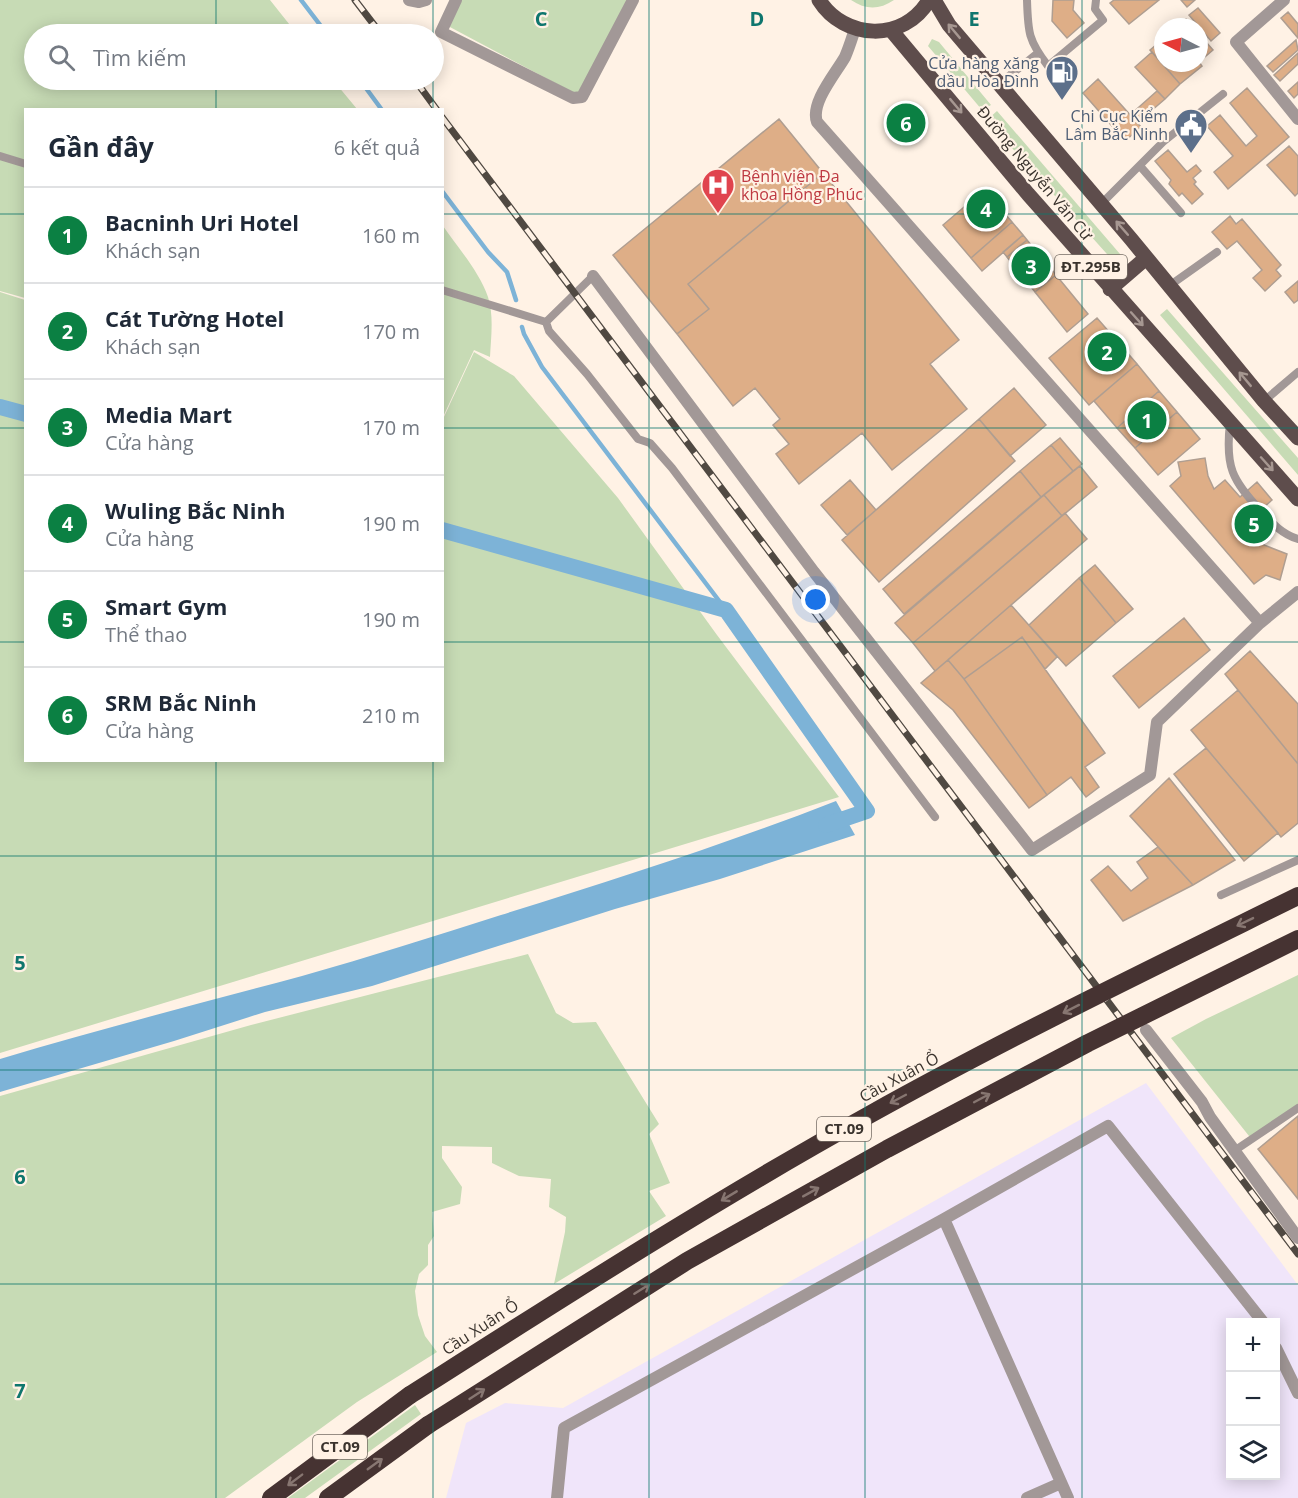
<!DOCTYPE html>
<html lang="vi">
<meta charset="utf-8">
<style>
:root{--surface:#fff;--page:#f2f2f3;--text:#1f2937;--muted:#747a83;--line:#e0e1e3;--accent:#0b8043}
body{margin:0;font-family:"Open Sans",sans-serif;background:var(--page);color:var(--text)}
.controls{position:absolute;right:18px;bottom:18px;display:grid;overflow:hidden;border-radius:0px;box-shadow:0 3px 15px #0003}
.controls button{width:54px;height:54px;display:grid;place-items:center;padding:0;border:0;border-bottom:2px solid var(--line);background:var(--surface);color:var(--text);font:30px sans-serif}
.compass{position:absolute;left:1154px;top:18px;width:54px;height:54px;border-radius:50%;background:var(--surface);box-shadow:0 3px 15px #0003;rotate:276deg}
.you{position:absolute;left:816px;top:600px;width:21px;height:21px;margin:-15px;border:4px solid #fff;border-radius:50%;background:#1a73e8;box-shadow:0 0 0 9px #1a73e833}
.badge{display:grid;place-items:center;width:39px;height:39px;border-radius:50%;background:var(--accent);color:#fff;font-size:20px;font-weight:700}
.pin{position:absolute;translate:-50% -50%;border:3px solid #fff;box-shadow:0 2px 6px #0006}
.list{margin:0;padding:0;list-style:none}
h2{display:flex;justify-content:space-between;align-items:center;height:78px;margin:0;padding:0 24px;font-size:26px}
h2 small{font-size:20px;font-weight:400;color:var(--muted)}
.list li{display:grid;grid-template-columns:39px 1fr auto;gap:18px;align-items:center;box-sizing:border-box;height:96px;padding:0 24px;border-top:2px solid var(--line)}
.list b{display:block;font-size:22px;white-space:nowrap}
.list p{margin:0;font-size:20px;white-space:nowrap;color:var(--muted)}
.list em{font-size:20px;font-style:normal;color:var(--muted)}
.icon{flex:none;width:33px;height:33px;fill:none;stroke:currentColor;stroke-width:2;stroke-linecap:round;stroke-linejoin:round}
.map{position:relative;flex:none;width:1298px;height:1498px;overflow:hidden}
.search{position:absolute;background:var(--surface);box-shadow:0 3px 15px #0003;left:24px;top:24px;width:420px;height:66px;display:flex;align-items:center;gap:15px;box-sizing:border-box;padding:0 21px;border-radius:33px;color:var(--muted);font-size:22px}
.panel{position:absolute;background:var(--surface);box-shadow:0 3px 15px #0003;left:24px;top:108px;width:420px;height:654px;border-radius:0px}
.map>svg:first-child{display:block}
.industrial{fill:#f0e5fa;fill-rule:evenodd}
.green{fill:#c7dbb5}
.water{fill:#7db3d7}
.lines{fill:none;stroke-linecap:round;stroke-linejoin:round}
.stream{stroke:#7db3d7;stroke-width:4.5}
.canal{stroke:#7db3d7;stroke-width:16}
.building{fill:#deae87;stroke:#af9e91;stroke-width:1.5}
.service{stroke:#a29897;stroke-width:8}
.minor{stroke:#a29897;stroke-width:12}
.primary{stroke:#5e4d4c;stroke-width:15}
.motorway{stroke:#463332;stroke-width:18}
.rail-casing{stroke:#504942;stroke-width:7}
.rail{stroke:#fff2e5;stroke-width:4.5;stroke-dasharray:14;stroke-linecap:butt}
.motorway-bridge{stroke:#463332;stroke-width:18}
.oneway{stroke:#a69791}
.oneway2{stroke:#877671}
.grid{fill:none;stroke:#0f766e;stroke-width:1.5;stroke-opacity:0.55}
.labels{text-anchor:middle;stroke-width:4.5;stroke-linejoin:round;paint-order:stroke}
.shield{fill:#fff2e5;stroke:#756c64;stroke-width:1.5}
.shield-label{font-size:15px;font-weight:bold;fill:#3a332d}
.service-label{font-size:16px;fill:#4e5e75;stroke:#fff2e5;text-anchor:end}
.street-label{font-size:16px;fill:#3a332d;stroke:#fff2e5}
.health-label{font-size:16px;fill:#be3a42;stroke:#fff2e5;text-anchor:start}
.grid-label{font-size:20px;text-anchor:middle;font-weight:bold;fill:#0f766e;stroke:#fff2e5;stroke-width:4.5;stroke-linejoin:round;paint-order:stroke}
</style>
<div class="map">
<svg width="1298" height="1498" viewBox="0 0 1298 1498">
<rect width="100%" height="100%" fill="#fff2e5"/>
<!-- industrial -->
<path class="industrial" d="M1146,1083L1298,1285V1498H446L466,1423L505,1403L563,1408ZM1230,1322H1276V1476H1230Z"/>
<!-- green -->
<path class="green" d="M0,0H270L297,34H34V80H333L357,109L26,110L25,298L0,291Z
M460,0H628L579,92L574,93L448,26Z
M851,0H894C879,10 866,10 851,0Z
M932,39L939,42L991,105L982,110L928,46Z
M997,111L1120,254L1125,262L1119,266L1115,263L987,120Z
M443,226C458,248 479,271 488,297C494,315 491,338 490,357L474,350L443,417Z
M0,292L25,300L26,760H442L443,419L474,352L514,376L618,498L717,635L839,797L0,1053Z
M1167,309L1298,458V475L1160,315Z
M528,954L556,1013L573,1023L596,1022L659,1124L649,1134L670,1183L649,1191L666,1216L554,1284L565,1232L566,1217L549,1207L551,1179L519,1176L492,1163V1147L442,1146V1158L462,1187L460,1204L432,1212L434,1236L428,1245V1265L419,1274L415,1291L418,1315L425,1336L437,1352L357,1402L225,1498H0V1096L251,1025Z
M1298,975V1111L1253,1141L1171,1038L1206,1019Z
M415,1405L421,1414L305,1498H288Z"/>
<!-- water -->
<path class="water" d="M836,801L855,835L720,879L615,909L372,986L265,1012L174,1041L0,1092V1059C100,1029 201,1003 302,976C369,957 435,936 501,915C614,880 726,844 836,801Z"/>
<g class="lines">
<!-- stream -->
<path class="stream" d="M301,0L327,34
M360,80L382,110
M442,191L488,252L507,272L516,300
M522,327L524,334L542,367L726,610"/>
<!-- canal -->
<path class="canal" d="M0,407L26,414
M442,530L726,610L867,811L826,825"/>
</g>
<!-- building -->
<path class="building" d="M1053,0H1074L1073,10L1084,23L1067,38L1052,21Z
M1114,0H1159L1129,24L1110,3Z
M1181,0H1195L1187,7Z
M1198,8L1220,33L1211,41L1189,15Z
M1288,12L1298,24V38L1281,18Z
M1186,19L1193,27H1177Z
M1199,34L1213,50L1199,62L1202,66L1180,84L1150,50L1163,39V63H1199Z
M1296,40L1298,50L1273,72L1267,66Z
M1152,52L1180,84L1165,99L1135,67Z
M1298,53V64L1280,81L1274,75Z
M1098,79L1141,127L1125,141L1083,93Z
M1298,82V94L1294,98L1288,91Z
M1247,88L1289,137L1228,189L1214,172L1233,156L1207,126L1220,115L1246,146L1257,136L1230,103Z
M1157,91L1165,99L1137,123L1130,115Z
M779,119L823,173L688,284L709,309L677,334L613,255Z
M1289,146L1298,156V193L1295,196L1267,165Z
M1168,150L1187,172L1196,165L1201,171L1193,178L1196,182L1194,184L1203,194L1192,204L1182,193L1179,196L1169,184L1171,180L1155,161Z
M823,173L959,340L930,364L967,409L892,470L862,433L799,484L776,454L789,444L773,425L780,419L755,388L733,406L677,334L709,309L688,284Z
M984,190L1012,222L971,258L943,225Z
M1230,216L1236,224L1242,219L1281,265L1276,270L1281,276L1265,291L1253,278L1262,270L1237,241L1227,249L1212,232Z
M1012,222L1023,235L982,271L971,258Z
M1023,235L1027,240L1007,257L1003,252Z
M1027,240L1056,275L1035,292L1007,257Z
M1056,275L1088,314L1067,332L1035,292Z
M1298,281V300L1294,303L1285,292Z
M1097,318L1137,364L1089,405L1049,358Z
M1137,364L1159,391L1117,428L1094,401Z
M1014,388L1046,425L1010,456L979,419Z
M1159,391L1177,412L1135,448L1117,428Z
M1177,412L1200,439L1158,475L1135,448Z
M979,419L1015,461L879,582L842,540Z
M1060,438L1082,464L1073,471L1051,445Z
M1051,445L1073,471L1041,497L1020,471Z
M1205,458L1208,476L1214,489L1225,480L1240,497L1257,482L1272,500L1254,516L1261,524L1251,533L1259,543L1287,554L1280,580L1266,575L1254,584L1170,486L1181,476L1178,462Z
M1080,466L1097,487L1062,516L1044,495Z
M1020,471L1041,497L904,614L883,589Z
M850,480L876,510L847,535L821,505Z
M1044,495L1062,516L913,643L895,623Z
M1065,513L1087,539L935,671L913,643Z
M1095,565L1133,609L1116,623L1079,578Z
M1079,578L1116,623L1066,666L1029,625Z
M1011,605L1057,657L1045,669L1022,637L964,679L948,660Z
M1184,618L1210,650L1139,708L1113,676Z
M1022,637L1105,753L1085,767L1099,787L1086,797L1071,777L1047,795L964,679Z
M1250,651L1298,704V764L1225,674Z
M948,660L964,679L1047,795L1029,808L953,710L921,683Z
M1238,690L1298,764V823L1281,837L1191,730Z
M1206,748L1278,833L1244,861L1174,774Z
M1169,778L1235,860L1193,885L1130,816Z
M1158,847L1193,885L1123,921L1091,880L1108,866L1131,891L1148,878L1137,862Z
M1298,1116V1199L1258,1149Z"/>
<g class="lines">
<!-- service -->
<path class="service" d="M1027,0C1028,32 1028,40 1048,66L1103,20L1095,9L1096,0
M999,84L1038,53
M0,156L26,164
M1140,166L1181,213
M1101,204L1163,142L1223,94
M1169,286L1217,252
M442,290L546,322L593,276
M546,322L549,331L587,374L638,439L650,443L672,468L935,817
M1264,401L1298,372
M1230,423C1225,467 1232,480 1261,511C1273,524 1282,534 1298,539
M1221,895L1298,860
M1234,1151L1298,1108"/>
<!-- minor -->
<path class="minor" d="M409,0L419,2L426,0
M456,0L441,32L573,98L582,97L633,0
M1284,0L1236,42L1298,119
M855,29C852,38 849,48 845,57C836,73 810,103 817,122L1260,623
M593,276L814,572L1032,850L1150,775L1157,722L1260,623L1298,592
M1146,1030L1202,1102L1210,1117L1298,1238
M944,1219L1068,1498
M1276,1348L1298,1393
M557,1498L564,1428L944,1219L1108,1126L1263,1322
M1027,1498L1061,1483"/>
<!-- primary -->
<path class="primary" d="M819,0C844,40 904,43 929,0
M934,0L949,25L1131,239L1264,401L1298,438
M891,30L1028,194L1298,499
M1110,289L1146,258"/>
<!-- motorway -->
<path class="motorway" d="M271,1498L410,1395
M328,1498L428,1425"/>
<defs>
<path id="rail" d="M355,0L381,34
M415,80L437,110
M442,117L1298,1254"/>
</defs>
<!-- rail casing -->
<use href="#rail" class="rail-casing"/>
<!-- rail -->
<use href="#rail" class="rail"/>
<!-- motorway-bridge -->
<path class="motorway-bridge" d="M410,1395C561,1299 712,1202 869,1115C1009,1037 1154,967 1298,896
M428,1425L687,1261L887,1149L1088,1043L1298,939"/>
</g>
<!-- one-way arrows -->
<defs><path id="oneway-shaft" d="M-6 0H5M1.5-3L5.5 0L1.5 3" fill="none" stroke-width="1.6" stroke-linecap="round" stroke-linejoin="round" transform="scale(1.5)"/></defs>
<g class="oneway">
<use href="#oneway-shaft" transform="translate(954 31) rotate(-130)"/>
<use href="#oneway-shaft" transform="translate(956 106) rotate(50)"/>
<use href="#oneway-shaft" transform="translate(1122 228) rotate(-131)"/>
<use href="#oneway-shaft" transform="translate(1137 319) rotate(48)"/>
<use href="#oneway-shaft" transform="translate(1245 379) rotate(-130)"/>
<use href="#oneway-shaft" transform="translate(1267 464) rotate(48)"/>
</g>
<g class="oneway2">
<use href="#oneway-shaft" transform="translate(1245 922) rotate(154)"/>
<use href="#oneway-shaft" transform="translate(1071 1009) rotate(153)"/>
<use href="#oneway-shaft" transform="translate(982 1098) rotate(-28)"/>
<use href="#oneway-shaft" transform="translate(898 1099) rotate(152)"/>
<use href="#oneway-shaft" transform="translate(811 1192) rotate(-29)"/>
<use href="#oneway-shaft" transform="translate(729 1196) rotate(149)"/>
<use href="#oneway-shaft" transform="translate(642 1289) rotate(-32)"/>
<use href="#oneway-shaft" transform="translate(477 1394) rotate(-33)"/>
<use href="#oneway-shaft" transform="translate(375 1464) rotate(-36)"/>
<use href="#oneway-shaft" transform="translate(295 1480) rotate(143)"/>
</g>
<!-- grid -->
<path class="grid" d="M216,0V34M433,0V34M649,0V1498M865,0V1498M1082,0V1498M216,80V110M433,80V110M0,214H26M442,214H1298M0,428H26M442,428H1298M0,642H26M442,642H1298M216,760V1498M433,760V1498M0,856H1298M0,1070H1298M0,1284H1298"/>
<!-- icons -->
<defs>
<symbol id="fuel-pin" viewBox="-11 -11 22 30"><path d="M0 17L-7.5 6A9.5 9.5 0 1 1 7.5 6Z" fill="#5c6f8a" stroke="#fff2e5"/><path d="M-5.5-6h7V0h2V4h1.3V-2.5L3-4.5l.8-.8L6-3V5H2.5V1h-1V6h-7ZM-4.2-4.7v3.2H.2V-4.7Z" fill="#fff"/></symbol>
<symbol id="civic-pin" viewBox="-11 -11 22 30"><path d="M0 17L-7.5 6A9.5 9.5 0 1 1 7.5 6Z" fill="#5c6f8a" stroke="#fff2e5"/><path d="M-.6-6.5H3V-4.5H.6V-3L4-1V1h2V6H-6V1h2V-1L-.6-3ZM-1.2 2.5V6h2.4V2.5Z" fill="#fff"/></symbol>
<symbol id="hospital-pin" viewBox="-11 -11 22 30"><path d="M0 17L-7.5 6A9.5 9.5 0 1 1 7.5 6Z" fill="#e0444e" stroke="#fff2e5"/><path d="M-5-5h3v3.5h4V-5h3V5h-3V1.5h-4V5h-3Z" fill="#fff"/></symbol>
</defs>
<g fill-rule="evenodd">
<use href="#fuel-pin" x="1043" y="53" width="38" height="52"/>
<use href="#civic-pin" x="1172" y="106" width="38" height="52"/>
<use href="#hospital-pin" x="699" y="166" width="38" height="52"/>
</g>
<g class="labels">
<!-- shield labels -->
<g class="shield">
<rect x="1055" y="255" width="72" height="24" rx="4.5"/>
<rect x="817" y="1117" width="54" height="24" rx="4.5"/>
<rect x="313" y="1435" width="54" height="24" rx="4.5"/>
</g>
<g class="shield-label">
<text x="1091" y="272">ĐT.295B</text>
<text x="844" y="1134">CT.09</text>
<text x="340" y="1452">CT.09</text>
</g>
<!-- service labels -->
<g class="service-label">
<text x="1039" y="69">Cửa hàng xăng<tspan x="1039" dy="18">dầu Hòa Đình</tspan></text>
<text x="1168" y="122">Chi Cục Kiểm<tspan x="1168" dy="18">Lâm Bắc Ninh</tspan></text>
</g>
<!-- street labels -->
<g class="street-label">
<text transform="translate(1035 173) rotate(50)" y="6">Đường Nguyễn Văn Cừ</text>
<text transform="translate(899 1077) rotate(-28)" y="6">Cầu Xuân Ổ</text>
<text transform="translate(480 1327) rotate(-33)" y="6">Cầu Xuân Ổ</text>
</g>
<!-- health labels -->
<g class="health-label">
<text x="741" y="182">Bệnh viện Đa<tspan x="741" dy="18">khoa Hồng Phúc</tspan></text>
</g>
</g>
<g class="grid-label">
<text x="541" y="26">C</text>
<text x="757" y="26">D</text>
<text x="974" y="26">E</text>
<text x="20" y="970">5</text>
<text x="20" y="1184">6</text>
<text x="20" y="1398">7</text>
</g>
</svg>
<div class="controls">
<button>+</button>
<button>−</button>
<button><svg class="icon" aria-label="layers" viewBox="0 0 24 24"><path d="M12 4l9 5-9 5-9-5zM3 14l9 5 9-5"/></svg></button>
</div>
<svg class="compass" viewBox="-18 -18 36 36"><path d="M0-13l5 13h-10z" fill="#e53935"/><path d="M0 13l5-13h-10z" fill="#747a83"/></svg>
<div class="you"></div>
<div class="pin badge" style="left:1147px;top:420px">1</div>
<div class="pin badge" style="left:1107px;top:352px">2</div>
<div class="pin badge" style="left:1031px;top:266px">3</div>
<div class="pin badge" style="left:986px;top:209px">4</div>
<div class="pin badge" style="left:1254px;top:524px">5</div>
<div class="pin badge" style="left:906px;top:123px">6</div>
<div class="search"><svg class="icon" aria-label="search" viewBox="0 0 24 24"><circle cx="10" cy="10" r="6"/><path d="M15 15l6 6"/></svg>Tìm kiếm</div>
<section class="panel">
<h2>Gần đây<small>6 kết quả</small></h2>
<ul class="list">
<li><span class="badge">1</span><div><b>Bacninh Uri Hotel</b><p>Khách sạn</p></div><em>160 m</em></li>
<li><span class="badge">2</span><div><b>Cát Tường Hotel</b><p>Khách sạn</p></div><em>170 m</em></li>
<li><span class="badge">3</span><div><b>Media Mart</b><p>Cửa hàng</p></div><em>170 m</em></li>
<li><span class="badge">4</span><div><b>Wuling Bắc Ninh</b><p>Cửa hàng</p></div><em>190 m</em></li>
<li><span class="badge">5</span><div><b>Smart Gym</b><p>Thể thao</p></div><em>190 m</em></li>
<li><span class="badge">6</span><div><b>SRM Bắc Ninh</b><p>Cửa hàng</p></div><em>210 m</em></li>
</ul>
</section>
</div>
